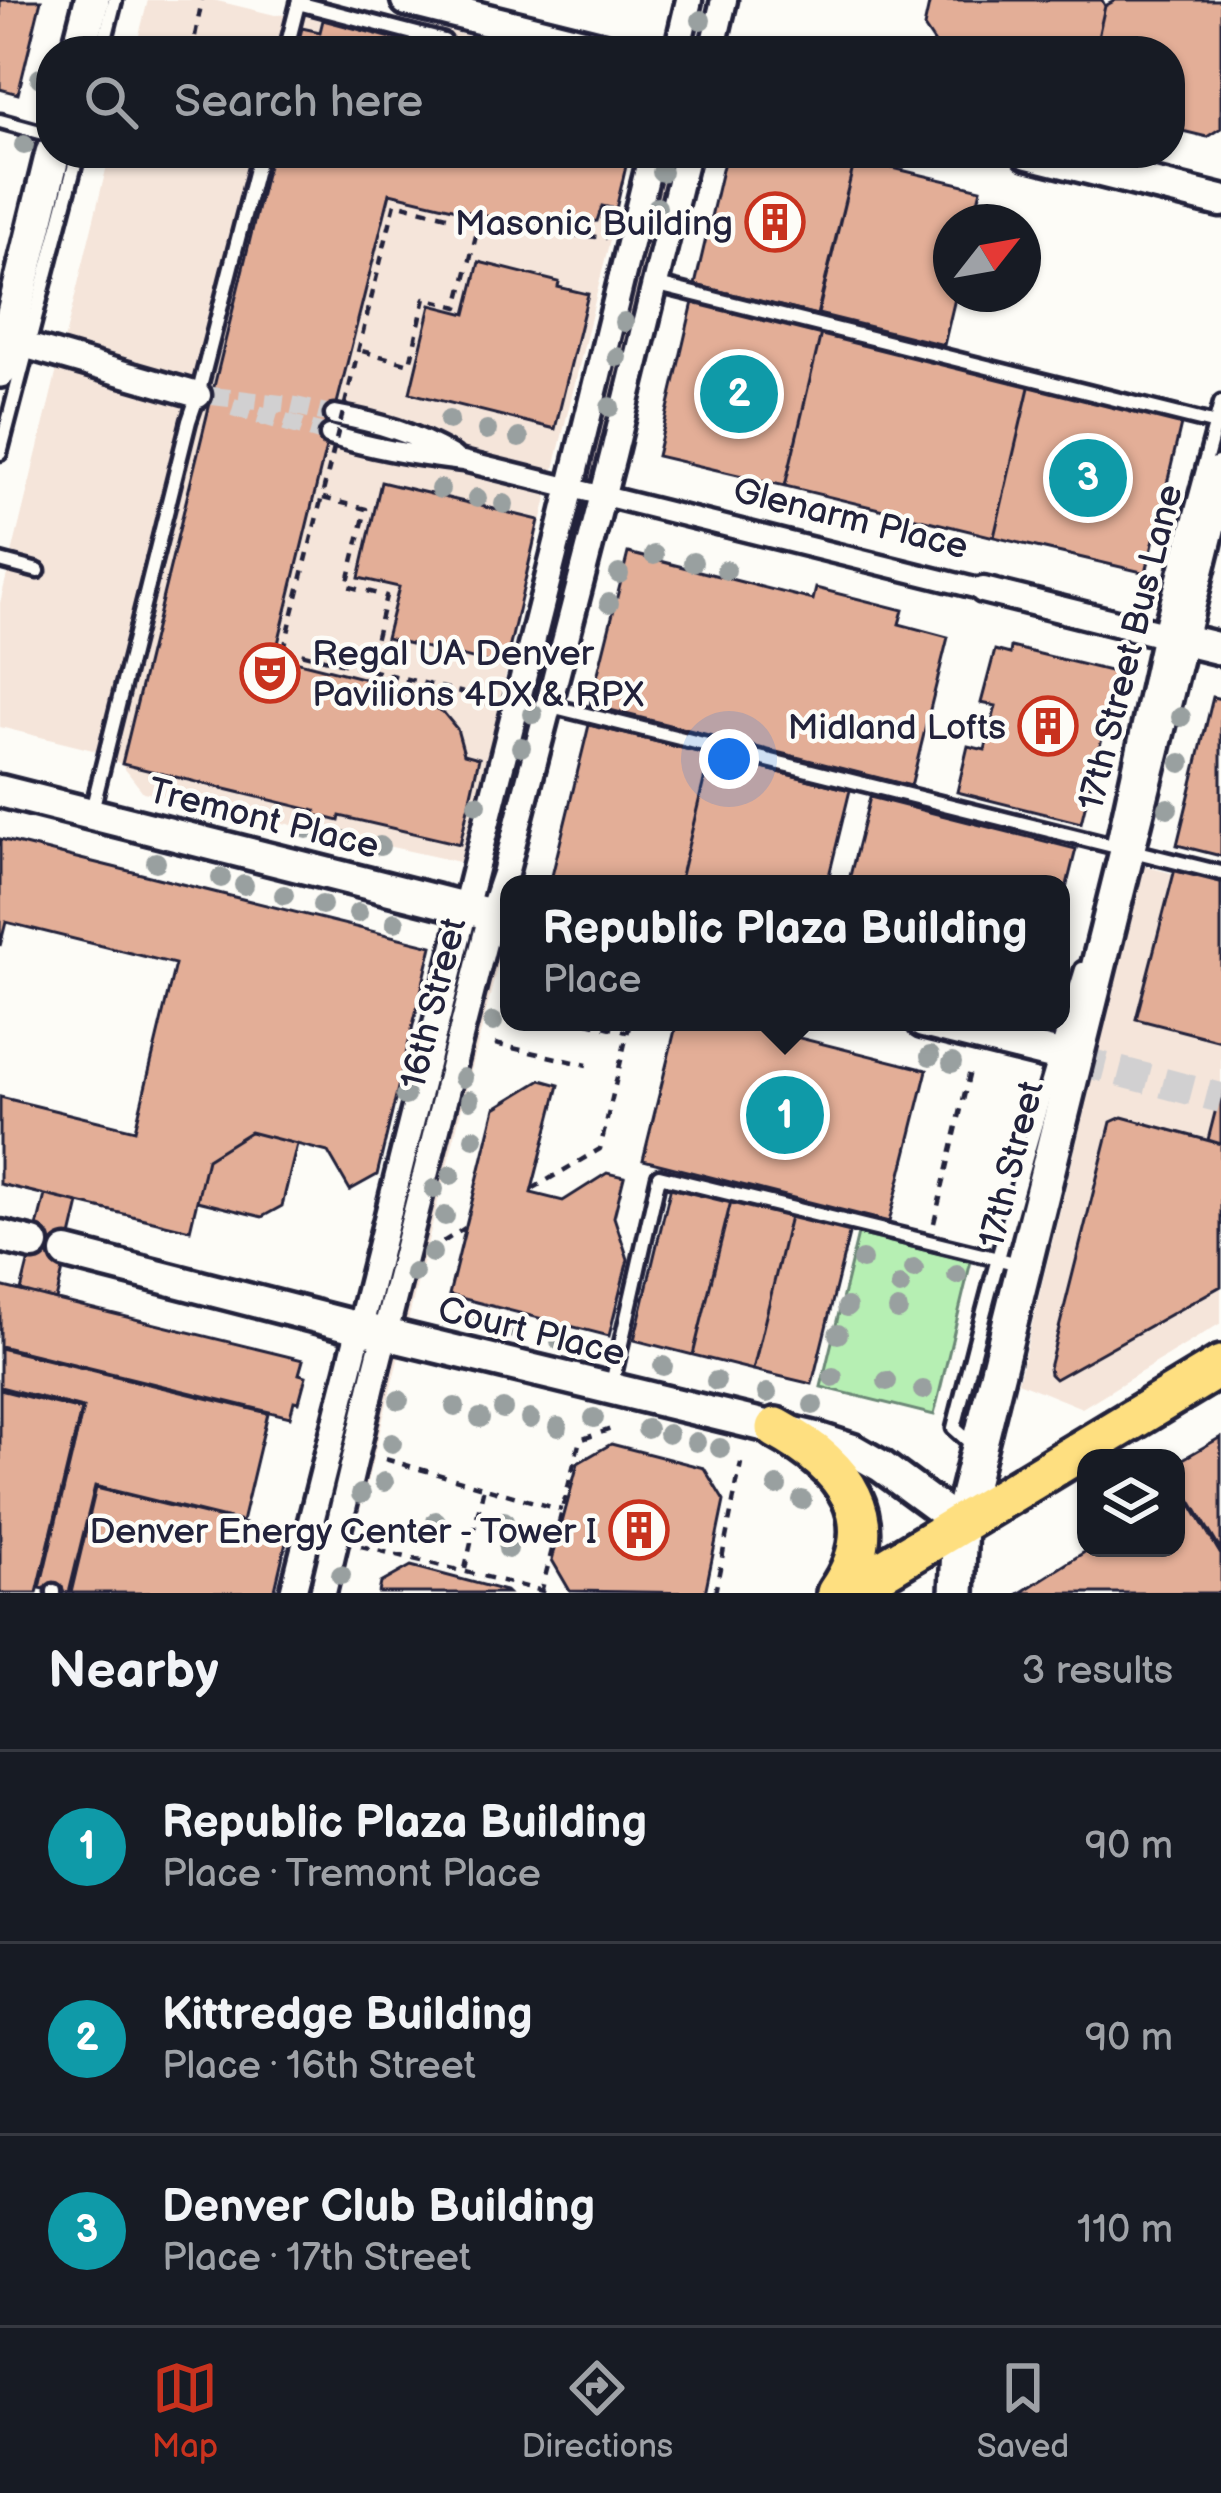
<!DOCTYPE html>
<meta charset="utf-8">
<style>
:root{--surface:#171b24;--page:#20242c;--text:#f1f3f6;--muted:#9ea1a6;--line:#363941;--accent:#c8321e}
body{margin:0;font-family:"Balsamiq Sans",sans-serif;background:var(--page);color:var(--text)}
.controls{position:absolute;right:36px;bottom:36px;display:grid;overflow:hidden;border-radius:24px;box-shadow:0 3px 9px #0004}
.controls button{width:108px;height:108px;display:grid;place-items:center;padding:0;border:0;border-bottom:3px solid var(--line);background:var(--surface);color:var(--text);font:60px sans-serif}
.compass{position:absolute;left:933px;top:204px;width:108px;height:108px;border-radius:50%;background:var(--surface);box-shadow:0 3px 9px #0004;rotate:59deg}
.you{position:absolute;left:729px;top:759px;width:42px;height:42px;margin:-30px;border:9px solid #fff;border-radius:50%;background:#1a73e8;box-shadow:0 0 0 18px #1a73e833}
.badge{display:grid;place-items:center;width:78px;height:78px;border-radius:50%;background:var(--accent);color:#fff;font-size:39px;font-weight:700}
.pin{position:absolute;translate:-50% -50%;border:6px solid #fff;box-shadow:0 3px 12px #0006}
.popup{position:absolute;left:500px;top:875px;width:570px;height:156px;box-sizing:border-box;display:grid;place-content:center;border-radius:24px;background:var(--surface);filter:drop-shadow(0 3px 9px #0005);font-size:39px;white-space:nowrap;color:var(--muted)}
.popup b{font-size:45px;color:var(--text)}
.popup::after{content:'';position:absolute;left:50%;top:100%;margin-left:-24px;border:24px solid transparent;border-top-color:var(--surface)}
.list{margin:0;padding:0;list-style:none}
h2{display:flex;justify-content:space-between;align-items:center;height:156px;margin:0;padding:0 48px;font-size:51px}
h2 small{font-size:39px;font-weight:400;color:var(--muted)}
.list li{display:grid;grid-template-columns:78px 1fr auto;gap:36px;align-items:center;box-sizing:border-box;height:192px;padding:0 48px;border-top:3px solid var(--line)}
.list b{display:block;font-size:45px;white-space:nowrap}
.list p{margin:0;font-size:39px;white-space:nowrap;color:var(--muted)}
.list em{font-size:39px;font-style:normal;color:var(--muted)}
.icon{flex:none;width:66px;height:66px;fill:none;stroke:currentColor;stroke-width:2;stroke-linecap:round;stroke-linejoin:round}
.map{position:relative;flex:none;width:1221px;height:1593px;overflow:hidden}
.search{position:absolute;background:var(--surface);box-shadow:0 3px 9px #0004;left:36px;right:36px;top:36px;height:132px;display:flex;align-items:center;gap:30px;box-sizing:border-box;padding:0 42px;border-radius:48px;color:var(--muted);font-size:45px}
.sheet{height:732px;background:var(--surface)}
nav{display:flex;justify-content:space-around;align-items:center;box-sizing:border-box;height:168px;border-top:3px solid var(--line);background:var(--surface);font-size:33px;color:var(--muted)}
nav a{display:grid;justify-items:center;gap:6px}
nav .on{color:var(--accent)}
.map>svg:first-child{display:block}
.built{fill:#f5e5da}
.green{fill:#b6efb3;stroke:#6c8877;stroke-width:3}
.building{fill:#e3ae97;stroke:#22223b;stroke-width:3}
.lines{fill:none;stroke-linecap:round;stroke-linejoin:round}
.pedestrian-tunnel{stroke:#d1d0d1;stroke-width:18;stroke-dasharray:18 9;stroke-linecap:butt}
.tertiary-tunnel{stroke:#d1d0d1;stroke-width:30;stroke-dasharray:30 15;stroke-linecap:butt}
.service-casing{stroke:#22223b;stroke-width:21}
.pedestrian-casing{stroke:#22223b;stroke-width:27}
.minor-casing{stroke:#22223b;stroke-width:33}
.tertiary-casing{stroke:#22223b;stroke-width:39}
.secondary-casing{stroke:#22223b;stroke-width:42}
.primary-casing{stroke:#22223b;stroke-width:48}
.path{stroke:#22223b;stroke-width:4.5;stroke-dasharray:9 9;stroke-linecap:butt}
.service{stroke:#fdfcf7;stroke-width:12}
.pedestrian{stroke:#fdfcf7;stroke-width:18}
.minor{stroke:#fdfcf7;stroke-width:24}
.tertiary{stroke:#fdfcf7;stroke-width:30}
.secondary{stroke:#fdfcf7;stroke-width:33}
.primary{stroke:#fedf80;stroke-width:39}
.path-bridge{stroke:#22223b;stroke-width:4.5;stroke-dasharray:9 9;stroke-linecap:butt}
.tree{fill:#99a0a0}
.labels{text-anchor:middle;stroke-width:9;stroke-linejoin:round;paint-order:stroke}
.poi-label{font-size:36px;fill:#22223b;stroke:#fdfcf7;text-anchor:end}
.street-label{font-size:36px;fill:#22223b;stroke:#fdfcf7}
</style>
<div class="map">
<svg width="1221" height="1593" viewBox="0 0 1221 1593">
<rect width="100%" height="100%" fill="#fdfcf7"/>
<filter id="ink" filterUnits="userSpaceOnUse"><feTurbulence type="fractalNoise" baseFrequency=".00833" numOctaves="2"/><feDisplacementMap in="SourceGraphic" scale="24" xChannelSelector="R" yChannelSelector="G"/><feConvolveMatrix kernelMatrix="1 2 1 2 8 2 1 2 1" color-interpolation-filters="sRGB"/></filter>
<g filter="url(#ink)">
<!-- built -->
<path class="built" d="M148,0H213L275,15L320,13L327,0L528,51H135Z
M110,153H631L515,629L485,777L640,153H703L518,884H509V921L339,1593H283L464,863L143,792L121,764L93,750L0,727V603Z
M1144,866L1221,886V1323L1082,1408L1018,1382Z"/>
<!-- green -->
<path class="green" d="M858,1234L971,1261L934,1415L821,1387Z"/>
<!-- building -->
<path class="building" d="M0,0H41L18,94L0,89Z
M930,0H1102L1105,6L1095,51H940L924,27Z
M1116,0H1221V128L1207,137L1170,128V51H1095L1105,6Z
M323,20L441,51H296L302,28L320,32Z
M271,153H629L616,209L602,206L597,221L543,224L486,216L390,193L322,463L275,656L398,687L443,712L457,729L464,754L479,758L460,844L340,816L339,821L315,815L316,811L122,764Z
M726,153H832L855,159L817,315L695,285Z
M855,159L981,189L973,222H951V294H956L944,345L818,314Z
M479,262L559,282L558,287L588,294L555,429L410,393L431,305L466,314Z
M693,302L821,333L785,486L657,456Z
M821,333L1030,383L994,537L785,486Z
M1030,383L1182,420L1146,573L994,537Z
M381,482L539,520L505,667L386,638L399,587L359,578Z
M628,553L813,600L816,588L903,610L899,624L948,637L911,786L590,705Z
M1011,647L1118,673L1081,823L957,792L968,746L985,750L996,706L981,703L995,650L1010,654Z
M1213,697L1221,699V856L1177,845Z
M589,725L710,755L679,884H584L552,876Z
M710,755L850,790L827,884H679Z
M870,797L1076,849L1061,909V884H848Z
M0,839L432,946L377,1175L350,1190L328,1152L250,1132L207,1159L190,1230L0,1184V1097L135,1130L175,964L6,922L0,946Z
M1175,869L1221,881V1041L1136,1019Z
M677,1022H736L927,1070L889,1222L643,1160Z
M541,1080L559,1085L531,1193L563,1201L607,1173L624,1177L614,1217L628,1259L609,1336L449,1295L495,1108Z
M1221,1089V1144L1208,1140Z
M1122,1117L1221,1144V1286L1055,1379L1050,1374L1049,1368L1111,1122Z
M250,1132L297,1144L282,1206L262,1217L197,1201L207,1159Z
M671,1186L731,1201L693,1355L634,1340Z
M45,1195L79,1203L56,1300L21,1291Z
M731,1201L790,1216L753,1370L693,1355Z
M790,1216L850,1230L812,1384L753,1370Z
M0,1286L303,1360L299,1374L306,1376L299,1402L294,1401L290,1417L0,1346Z
M0,1348L268,1413L242,1522L95,1486L69,1593L40,1588L83,1408L0,1387Z
M0,1390L81,1410L37,1593H0Z
M1221,1437V1551L1184,1489L1176,1494V1463Z
M611,1444L704,1468L724,1501L705,1593L570,1591L552,1560L578,1463Z
M96,1488L288,1534L274,1593H71Z
M1184,1493L1221,1555V1593H1020L1091,1548H1176V1497Z
M411,1566L506,1591L508,1593H379L381,1583Z"/>
<g class="lines">
<!-- pedestrian-tunnel -->
<path class="pedestrian-tunnel" d="M212,396L291,405L335,415
M233,407L330,435"/>
<!-- tertiary-tunnel -->
<path class="tertiary-tunnel" d="M1076,1060L1221,1098"/>
<defs>
<path id="service" d="M298,3L444,41
M102,51L115,0
M286,51L299,0
M0,121L51,135
M123,153L144,158
M654,284L1220,425
M0,453L78,153
M0,561L38,571
M547,705L1221,873
M91,814L189,421L198,395L260,153
M1114,839L1159,633L1221,403
M611,1388L659,1176L1023,1265
M973,1445L954,1428C992,1274 1035,1121 1082,969
M54,1593V1591"/>
<path id="pedestrian" d="M335,415C380,423 413,433 453,456
M330,435C374,449 417,456 463,461L983,590"/>
<path id="minor" d="M677,51L689,0
M712,51L724,0
M6,340L198,395
M983,590L1180,639
M293,1593L562,523L652,153
M323,1593L376,1369L491,915L505,874L613,456L687,153"/>
<path id="tertiary" d="M407,0L611,51
M1028,153L1221,201
M1180,639L1221,649
M0,791L509,919
M923,1022L1076,1060
M0,1236L33,1244
M67,1253L360,1328L816,1438L853,1450L881,1466L960,1524"/>
<path id="secondary" d="M79,51L92,0
M0,370L53,153
M957,1593L960,1524L1221,473"/>
<path id="primary" d="M776,1428C844,1465 889,1519 837,1593
M845,1593L1221,1366"/>
</defs>
<!-- service casing -->
<use href="#service" class="service-casing"/>
<!-- pedestrian casing -->
<use href="#pedestrian" class="pedestrian-casing"/>
<!-- minor casing -->
<use href="#minor" class="minor-casing"/>
<!-- tertiary casing -->
<use href="#tertiary" class="tertiary-casing"/>
<!-- secondary casing -->
<use href="#secondary" class="secondary-casing"/>
<!-- primary casing -->
<use href="#primary" class="primary-casing"/>
<!-- path -->
<path class="path" d="M195,36L202,0
M42,112L51,75
M480,225L606,238
M284,649L368,670
M370,670L493,700
M469,699L493,705
M507,1001L509,1002
M587,1022L627,1032
M495,1044L587,1065
M532,1189L600,1149L630,1022
M934,1223L970,1071
M443,1242L465,1228
M385,1459L562,1510
M361,1546L551,1593
M465,1569L484,1487
M541,1593L580,1440L611,1429
M715,1593L741,1463"/>
<!-- service -->
<use href="#service" class="service"/>
<!-- pedestrian -->
<use href="#pedestrian" class="pedestrian"/>
<!-- minor -->
<use href="#minor" class="minor"/>
<!-- tertiary -->
<use href="#tertiary" class="tertiary"/>
<!-- secondary -->
<use href="#secondary" class="secondary"/>
<!-- primary -->
<use href="#primary" class="primary"/>
<!-- path-bridge -->
<path class="path-bridge" d="M323,498L366,509L347,586L386,596L368,670
M284,649L395,203L479,224L458,307L425,298L410,364L358,350"/>
</g>
<!-- trees -->
<g class="tree">
<circle cx="701" cy="20" r="10"/>
<circle cx="40" cy="78" r="10"/>
<circle cx="24" cy="145" r="10"/>
<circle cx="662" cy="172" r="10"/>
<circle cx="657" cy="207" r="10"/>
<circle cx="624" cy="322" r="10"/>
<circle cx="617" cy="357" r="10"/>
<circle cx="610" cy="407" r="10"/>
<circle cx="449" cy="420" r="10"/>
<circle cx="487" cy="430" r="10"/>
<circle cx="519" cy="438" r="10"/>
<circle cx="440" cy="489" r="10"/>
<circle cx="477" cy="498" r="10"/>
<circle cx="504" cy="504" r="10"/>
<circle cx="654" cy="555" r="10"/>
<circle cx="693" cy="562" r="10"/>
<circle cx="726" cy="570" r="10"/>
<circle cx="619" cy="574" r="10"/>
<circle cx="609" cy="603" r="10"/>
<circle cx="533" cy="714" r="10"/>
<circle cx="1181" cy="717" r="10"/>
<circle cx="521" cy="747" r="10"/>
<circle cx="1181" cy="763" r="10"/>
<circle cx="477" cy="804" r="10"/>
<circle cx="1168" cy="808" r="10"/>
<circle cx="307" cy="829" r="10"/>
<circle cx="343" cy="840" r="10"/>
<circle cx="380" cy="846" r="10"/>
<circle cx="156" cy="862" r="10"/>
<circle cx="221" cy="878" r="10"/>
<circle cx="244" cy="885" r="10"/>
<circle cx="284" cy="895" r="10"/>
<circle cx="322" cy="905" r="10"/>
<circle cx="358" cy="913" r="10"/>
<circle cx="395" cy="922" r="10"/>
<circle cx="493" cy="1022" r="10"/>
<circle cx="930" cy="1056" r="10"/>
<circle cx="952" cy="1063" r="10"/>
<circle cx="410" cy="1075" r="10"/>
<circle cx="463" cy="1078" r="10"/>
<circle cx="405" cy="1096" r="10"/>
<circle cx="470" cy="1100" r="10"/>
<circle cx="474" cy="1138" r="10"/>
<circle cx="451" cy="1175" r="10"/>
<circle cx="434" cy="1189" r="10"/>
<circle cx="445" cy="1216" r="10"/>
<circle cx="432" cy="1253" r="10"/>
<circle cx="862" cy="1260" r="10"/>
<circle cx="914" cy="1269" r="10"/>
<circle cx="414" cy="1273" r="10"/>
<circle cx="957" cy="1275" r="10"/>
<circle cx="900" cy="1286" r="10"/>
<circle cx="847" cy="1307" r="10"/>
<circle cx="898" cy="1310" r="10"/>
<circle cx="471" cy="1317" r="10"/>
<circle cx="513" cy="1329" r="10"/>
<circle cx="838" cy="1334" r="10"/>
<circle cx="560" cy="1341" r="10"/>
<circle cx="663" cy="1366" r="10"/>
<circle cx="833" cy="1377" r="10"/>
<circle cx="716" cy="1381" r="10"/>
<circle cx="887" cy="1381" r="10"/>
<circle cx="923" cy="1390" r="10"/>
<circle cx="767" cy="1393" r="10"/>
<circle cx="399" cy="1400" r="10"/>
<circle cx="813" cy="1405" r="10"/>
<circle cx="455" cy="1407" r="10"/>
<circle cx="503" cy="1409" r="10"/>
<circle cx="480" cy="1418" r="10"/>
<circle cx="594" cy="1418" r="10"/>
<circle cx="530" cy="1419" r="10"/>
<circle cx="558" cy="1427" r="10"/>
<circle cx="647" cy="1429" r="10"/>
<circle cx="668" cy="1434" r="10"/>
<circle cx="696" cy="1442" r="10"/>
<circle cx="392" cy="1443" r="10"/>
<circle cx="720" cy="1448" r="10"/>
<circle cx="384" cy="1482" r="10"/>
<circle cx="777" cy="1486" r="10"/>
<circle cx="361" cy="1494" r="10"/>
<circle cx="802" cy="1500" r="10"/>
<circle cx="436" cy="1521" r="10"/>
<circle cx="504" cy="1521" r="10"/>
<circle cx="508" cy="1549" r="10"/>
<circle cx="341" cy="1575" r="10"/>
</g>
</g>
<!-- icons -->
<defs>
<symbol id="building-ring" viewBox="-11 -11 22 22"><circle r="9.5" fill="#fdfcf7" stroke="#c8321e" stroke-width="1.5"/><path d="M-4-6H4V6H1V3H-1V6H-4ZM-2.5-4.3h1.7v1.8h-1.7ZM.8-4.3h1.7v1.8H.8ZM-2.5-1h1.7V.8h-1.7ZM.8-1h1.7V.8H.8Z" fill="#c8321e"/></symbol>
<symbol id="theatre-ring" viewBox="-11 -11 22 22"><circle r="9.5" fill="#fdfcf7" stroke="#c8321e" stroke-width="1.5"/><path d="M-5-5.5Q0-4 5-5.5V0Q5 5 0 6Q-5 5-5 0ZM-3.3-2.5H-1v1.5H-3.3ZM1-2.5H3.3v1.5H1ZM-2.8 1Q0 5.5 2.8 1Z" fill="#c8321e"/></symbol>
</defs>
<g fill-rule="evenodd">
<use href="#building-ring" x="742" y="189" width="66" height="66"/>
<use href="#theatre-ring" x="237" y="640" width="66" height="66"/>
<use href="#building-ring" x="1015" y="693" width="66" height="66"/>
<use href="#building-ring" x="606" y="1497" width="66" height="66"/>
</g>
<g class="labels">
<!-- poi labels -->
<g class="poi-label">
<text x="733" y="235">Masonic Building</text>
<text x="312" y="665" text-anchor="start">Regal UA Denver<tspan x="312" dy="41">Pavilions 4DX &amp; RPX</tspan></text>
<text x="1006" y="739">Midland Lofts</text>
<text x="597" y="1543">Denver Energy Center - Tower I</text>
</g>
<!-- street labels -->
<g class="street-label">
<text transform="translate(851 517) rotate(14)" y="13">Glenarm Place</text>
<text transform="translate(1129 647) rotate(-76)" y="13">17th Street Bus Lane</text>
<text transform="translate(264 817) rotate(14)" y="13">Tremont Place</text>
<text transform="translate(432 1003) rotate(-76)" y="13">16th Street</text>
<text transform="translate(1010 1164) rotate(-76)" y="13">17th Street</text>
<text transform="translate(532 1330) rotate(14)" y="13">Court Place</text>
</g>
</g>
</svg>
<div class="controls">
<button><svg class="icon" aria-label="layers" viewBox="0 0 24 24"><path d="M12 4l9 5-9 5-9-5zM3 14l9 5 9-5"/></svg></button>
</div>
<svg class="compass" viewBox="-18 -18 36 36"><path d="M0-13l5 13h-10z" fill="#e53935"/><path d="M0 13l5-13h-10z" fill="#9ea1a6"/></svg>
<div class="you"></div>
<div class="pin badge" style="left:785px;top:1115px;background:#0f9aa8">1</div>
<div class="popup"><b>Republic Plaza Building</b>Place</div>
<div class="pin badge" style="left:739px;top:394px;background:#0f9aa8">2</div>
<div class="pin badge" style="left:1088px;top:478px;background:#0f9aa8">3</div>
<div class="search"><svg class="icon" aria-label="search" viewBox="0 0 24 24"><circle cx="10" cy="10" r="6"/><path d="M15 15l6 6"/></svg>Search here</div>
</div>
<section class="sheet">
<h2>Nearby<small>3 results</small></h2>
<ul class="list">
<li><span class="badge" style="background:#0f9aa8">1</span><div><b>Republic Plaza Building</b><p>Place · Tremont Place</p></div><em>90 m</em></li>
<li><span class="badge" style="background:#0f9aa8">2</span><div><b>Kittredge Building</b><p>Place · 16th Street</p></div><em>90 m</em></li>
<li><span class="badge" style="background:#0f9aa8">3</span><div><b>Denver Club Building</b><p>Place · 17th Street</p></div><em>110 m</em></li>
</ul>
</section>
<nav>
<a class="on"><svg class="icon" aria-label="map" viewBox="0 0 24 24"><path d="M3 6l6-2 6 2 6-2v14l-6 2-6-2-6 2zM9 4v14M15 6v14"/></svg>Map</a>
<a><svg class="icon" aria-label="directions" viewBox="0 0 24 24"><path d="M12 3l9 9-9 9-9-9zM9 14v-3h6M13 9l2 2-2 2"/></svg>Directions</a>
<a><svg class="icon" aria-label="saved" viewBox="0 0 24 24"><path d="M7 4h10v16l-5-4-5 4z"/></svg>Saved</a>
</nav>
